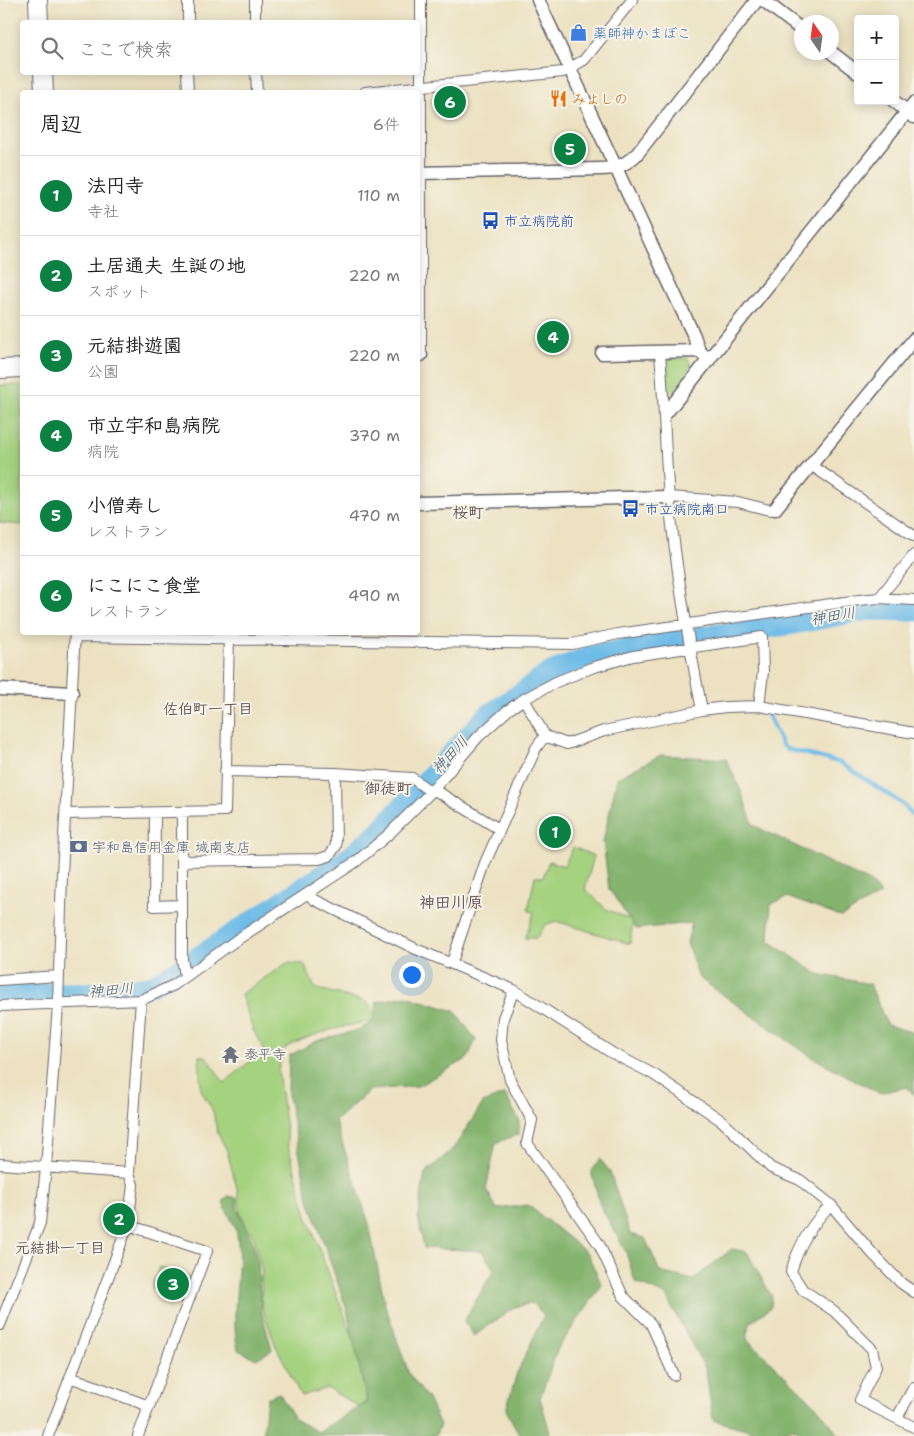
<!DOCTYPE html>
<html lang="ja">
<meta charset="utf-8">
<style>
:root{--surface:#fff;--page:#f6f6f6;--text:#222;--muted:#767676;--line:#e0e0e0;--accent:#0b8043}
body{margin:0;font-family:"Shantell Sans","Klee One",sans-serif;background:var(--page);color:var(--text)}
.controls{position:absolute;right:15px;top:15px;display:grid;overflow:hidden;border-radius:5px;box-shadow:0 2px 12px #0003}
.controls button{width:45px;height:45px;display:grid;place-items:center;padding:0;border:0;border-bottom:1px solid var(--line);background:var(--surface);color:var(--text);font:25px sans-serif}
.compass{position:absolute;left:794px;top:15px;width:45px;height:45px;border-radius:50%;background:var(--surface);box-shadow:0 2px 12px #0003;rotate:347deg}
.you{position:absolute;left:411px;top:974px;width:18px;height:18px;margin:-12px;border:4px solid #fff;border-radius:50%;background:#1a73e8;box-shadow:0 0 0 8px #1a73e833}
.badge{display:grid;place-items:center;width:32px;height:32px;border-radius:50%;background:var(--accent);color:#fff;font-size:16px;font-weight:700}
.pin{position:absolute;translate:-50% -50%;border:2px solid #fff;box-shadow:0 1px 5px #0006}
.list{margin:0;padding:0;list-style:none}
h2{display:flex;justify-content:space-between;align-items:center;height:65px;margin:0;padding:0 20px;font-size:21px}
h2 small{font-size:16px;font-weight:400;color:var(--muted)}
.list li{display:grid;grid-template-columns:32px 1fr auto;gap:15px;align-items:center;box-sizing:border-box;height:80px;padding:0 20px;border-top:1px solid var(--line)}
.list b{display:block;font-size:19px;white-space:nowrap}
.list p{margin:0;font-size:16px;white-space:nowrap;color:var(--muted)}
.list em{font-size:16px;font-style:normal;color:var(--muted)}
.icon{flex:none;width:28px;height:28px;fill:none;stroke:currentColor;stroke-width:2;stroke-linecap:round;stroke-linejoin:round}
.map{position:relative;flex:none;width:914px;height:1436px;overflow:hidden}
.search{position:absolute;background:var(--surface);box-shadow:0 2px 12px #0003;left:20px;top:20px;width:400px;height:55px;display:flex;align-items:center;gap:12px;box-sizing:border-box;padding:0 18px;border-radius:5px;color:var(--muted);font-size:19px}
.panel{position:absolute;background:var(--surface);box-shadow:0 2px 12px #0003;left:20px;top:90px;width:400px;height:545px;border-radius:5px}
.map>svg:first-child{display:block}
.green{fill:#a5d27f;stroke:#647a5d}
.forest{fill:#84b46e;stroke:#536b54}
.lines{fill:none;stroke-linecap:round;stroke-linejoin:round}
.stream{stroke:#6dbbe7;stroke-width:4}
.river{stroke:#6dbbe7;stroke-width:21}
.minor-casing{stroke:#69656a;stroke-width:12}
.tertiary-casing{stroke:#69656a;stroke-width:15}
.trunk-casing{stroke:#69656a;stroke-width:20}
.minor{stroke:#fff;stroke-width:10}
.tertiary{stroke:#fff;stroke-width:12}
.trunk{stroke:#fff;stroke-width:18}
.labels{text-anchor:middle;stroke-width:4;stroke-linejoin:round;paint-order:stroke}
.shop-label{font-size:14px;fill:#366cbe;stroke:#f7f3e8;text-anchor:start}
.food-label{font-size:14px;fill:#c56008;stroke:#f7f3e8;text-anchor:start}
.transit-label{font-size:14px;fill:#164399;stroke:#f7f3e8;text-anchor:start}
.service-label{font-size:14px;fill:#4e5e75;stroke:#f7f3e8;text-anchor:start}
.worship-label{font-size:14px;fill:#5b616d;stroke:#f7f3e8;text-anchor:start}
.water-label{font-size:15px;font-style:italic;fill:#3c5877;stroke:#f7f3e8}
.neighbourhood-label{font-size:15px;font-weight:bold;fill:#635558;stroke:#f7f3e8}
.quarter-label{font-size:16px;font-weight:bold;fill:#635558;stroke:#f7f3e8}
</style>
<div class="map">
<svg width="914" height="1436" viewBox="0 0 914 1436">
<rect width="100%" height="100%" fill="#f7f3e8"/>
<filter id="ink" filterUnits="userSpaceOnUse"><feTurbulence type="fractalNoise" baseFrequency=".02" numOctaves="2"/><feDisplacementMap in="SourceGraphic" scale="10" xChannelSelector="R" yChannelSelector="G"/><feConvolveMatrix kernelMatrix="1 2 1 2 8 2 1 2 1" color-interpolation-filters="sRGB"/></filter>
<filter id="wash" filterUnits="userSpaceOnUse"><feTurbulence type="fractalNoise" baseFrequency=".0096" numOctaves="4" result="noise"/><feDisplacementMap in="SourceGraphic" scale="20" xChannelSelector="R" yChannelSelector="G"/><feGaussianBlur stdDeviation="1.12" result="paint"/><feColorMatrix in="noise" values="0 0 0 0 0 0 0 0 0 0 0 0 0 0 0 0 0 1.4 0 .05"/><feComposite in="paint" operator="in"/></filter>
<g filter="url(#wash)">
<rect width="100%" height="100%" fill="#ece2c2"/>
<!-- green -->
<path class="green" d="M688,358L692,367L690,371L675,390L667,391L665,359Z
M0,385H22V525L0,523Z
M573,847L594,856L585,889L606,909L633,921L630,944L556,921L545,925L537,938H525L534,913L528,910L535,876L543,877L549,861L564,866Z
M287,963L304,964L315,988L367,1002L378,1020C347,1025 312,1033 285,1048L278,1070L288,1145L308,1219L363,1364L370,1398L359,1407L327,1388L301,1396L275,1344L261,1304L262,1271L255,1240L240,1213L238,1192L227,1151L217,1131L213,1111L201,1090L199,1056H206L224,1083L264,1050L253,1030L241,994Z
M159,1267L193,1279L186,1300L152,1288Z"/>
<!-- forest -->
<path class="forest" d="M661,755L726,759L741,791L753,825L871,883L881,894L841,917L787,897L771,904L769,941L818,974L870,984L887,1025L914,1033V1095L907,1087L879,1093L810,1056L699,978L687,943L692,923L636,929L609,889L603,842L617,778Z
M406,996L455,1011L476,1040L467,1059L418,1086L370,1090L335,1121L369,1224L385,1305L409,1374L428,1399L440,1425L435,1436H263L267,1398L279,1393L296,1420L318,1432L367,1402L347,1310L308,1197L288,1096L289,1056L316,1041L358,1030L373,1021L377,1002Z
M505,1094L519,1120V1134L496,1143L486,1189L497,1209L528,1205L587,1253L602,1285L558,1348L540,1398L550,1433L549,1436H520L506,1410L517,1373L544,1315L532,1303L515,1307L474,1336L464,1321L494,1270L482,1251L424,1248L418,1216L425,1173L453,1149L483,1103Z
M600,1159L610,1172L630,1234L645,1238L660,1272L693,1280L732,1249L747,1252L772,1297L771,1307L750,1323L747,1339L816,1406L840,1436H800L796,1428L767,1435L713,1420L706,1370L665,1295L635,1282L626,1252L600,1205L591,1171Z
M228,1196L237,1198V1209L253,1242L258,1263L261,1310L272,1350L256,1359L238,1350C229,1310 243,1273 237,1234C235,1223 226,1213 223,1202Z"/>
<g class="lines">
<!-- stream -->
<path class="stream" d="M768,715L782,745L787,749L841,763L901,803L914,816"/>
<!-- river -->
<path class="river" d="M0,994L113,992L152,985L175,972L351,856L378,832L487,716L551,672L590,656L666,641L794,624L868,610L914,611"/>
</g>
</g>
<g filter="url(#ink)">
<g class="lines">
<defs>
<path id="minor" d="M255,0V22
M188,22V0
M187,72L188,92
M256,72L257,92
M365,92L563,72L584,60L632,0
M660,353C664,401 665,450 669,498C676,569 688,640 702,710
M421,355V0
M811,465L914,536
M669,497L738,502L769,510L775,509
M879,598L914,555
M75,637L572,644L618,634L859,600L879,598L914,600
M524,699L545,736
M225,771L335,773L412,778L431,792
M433,789L499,829
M182,812V959L185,976
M155,813L154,906L182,905
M66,814L225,811L229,634
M182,861L319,859L329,856L336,846L335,773
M309,893L313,899L416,949L514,990L612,1053L653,1074L722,1121L771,1168L800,1180L831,1205L872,1253L901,1283L914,1292
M452,962L485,863L536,748L545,736L567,744L604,731L702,710L726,707L759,706L914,733
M0,980L58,976
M514,990L503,1018L501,1040L510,1080L532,1120L527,1143L599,1244L623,1296L651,1324L674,1375
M0,1006L141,1000L174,985L235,941L357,861L389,834L431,792L478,737L508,710L524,699L556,682L591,668L633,656L762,637L763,672L759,706
M0,1164L129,1173
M831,1205C812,1223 798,1247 791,1272L803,1290L834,1311L872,1349L876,1367L860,1400L914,1427
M128,1225L207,1251L138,1436
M0,1325L40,1223L46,1168L58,1005L62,874L75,632
M70,1377L149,1406
M897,1418L914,1387
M48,1436L128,1225L133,1185L129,1173L141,1000"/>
<path id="tertiary" d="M538,0L694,336L699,351L709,360
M763,0L802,30
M831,52L858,73
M894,101L914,117
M418,173L600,169C617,169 625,165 637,154L757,0
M602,353L699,351
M418,355H421
M666,413L914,103
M418,503L669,497
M775,509L914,339
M0,689L72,693"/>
<path id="trunk" d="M38,0L39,22
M43,72L44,92
M0,369L22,368"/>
</defs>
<!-- minor casing -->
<use href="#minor" class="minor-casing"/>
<!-- tertiary casing -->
<use href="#tertiary" class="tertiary-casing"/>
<!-- trunk casing -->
<use href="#trunk" class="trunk-casing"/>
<!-- minor -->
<use href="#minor" class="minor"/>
<!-- tertiary -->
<use href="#tertiary" class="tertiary"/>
<!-- trunk -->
<use href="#trunk" class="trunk"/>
</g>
</g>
<!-- icons -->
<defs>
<symbol id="shop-bare" viewBox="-9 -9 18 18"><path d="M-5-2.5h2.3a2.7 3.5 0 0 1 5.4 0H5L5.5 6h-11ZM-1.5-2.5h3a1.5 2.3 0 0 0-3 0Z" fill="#3f7fe0" stroke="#f7f3e8" stroke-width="2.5" paint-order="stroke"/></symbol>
<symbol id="restaurant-bare" viewBox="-9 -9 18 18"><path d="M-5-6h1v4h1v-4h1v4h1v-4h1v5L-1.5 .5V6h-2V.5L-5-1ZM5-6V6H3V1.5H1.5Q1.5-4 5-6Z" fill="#e8710a" stroke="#f7f3e8" stroke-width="2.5" paint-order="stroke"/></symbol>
<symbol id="bus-bare" viewBox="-9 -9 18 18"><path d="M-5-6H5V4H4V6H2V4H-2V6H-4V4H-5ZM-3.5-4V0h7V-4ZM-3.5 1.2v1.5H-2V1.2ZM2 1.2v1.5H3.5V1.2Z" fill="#1a4fb4" stroke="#f7f3e8" stroke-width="2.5" paint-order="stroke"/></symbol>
<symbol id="bank-bare" viewBox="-9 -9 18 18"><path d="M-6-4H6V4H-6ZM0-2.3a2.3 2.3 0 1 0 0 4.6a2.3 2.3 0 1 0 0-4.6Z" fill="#5c6f8a" stroke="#f7f3e8" stroke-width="2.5" paint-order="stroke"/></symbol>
<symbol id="temple-bare" viewBox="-9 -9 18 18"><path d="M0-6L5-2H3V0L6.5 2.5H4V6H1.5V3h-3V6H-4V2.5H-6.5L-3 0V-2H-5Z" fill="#6b7280" stroke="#f7f3e8" stroke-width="2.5" paint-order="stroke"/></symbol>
</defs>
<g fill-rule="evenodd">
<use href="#shop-bare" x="566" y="20" width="25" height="25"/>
<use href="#restaurant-bare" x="546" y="86" width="25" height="25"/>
<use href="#bus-bare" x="478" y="208" width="25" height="25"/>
<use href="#bus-bare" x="618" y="496" width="25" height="25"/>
<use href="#bank-bare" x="66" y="834" width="25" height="25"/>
<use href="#temple-bare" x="218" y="1042" width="25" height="25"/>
</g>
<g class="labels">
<!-- shop labels -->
<g class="shop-label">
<text x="593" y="38">薬師神かまぼこ</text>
</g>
<!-- food labels -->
<g class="food-label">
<text x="572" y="104">みよしの</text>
</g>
<!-- transit labels -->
<g class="transit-label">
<text x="504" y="226">市立病院前</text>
<text x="645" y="514">市立病院南口</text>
</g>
<!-- service labels -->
<g class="service-label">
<text x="92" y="852">宇和島信用金庫 城南支店</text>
</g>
<!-- worship labels -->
<g class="worship-label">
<text x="244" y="1059">泰平寺</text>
</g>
<!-- water labels -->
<g class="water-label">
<text transform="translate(833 616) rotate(-9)" y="5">神田川</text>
<text transform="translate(450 755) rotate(-47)" y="5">神田川</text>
<text transform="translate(111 990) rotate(-5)" y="5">神田川</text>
</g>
<!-- neighbourhood labels -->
<g class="neighbourhood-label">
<text x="208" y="714">佐伯町一丁目</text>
<text x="60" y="1253">元結掛一丁目</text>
</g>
<!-- quarter labels -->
<g class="quarter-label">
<text x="468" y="518">桜町</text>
<text x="388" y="794">御徒町</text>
<text x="451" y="908">神田川原</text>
</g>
</g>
</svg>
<div class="controls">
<button>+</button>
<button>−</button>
</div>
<svg class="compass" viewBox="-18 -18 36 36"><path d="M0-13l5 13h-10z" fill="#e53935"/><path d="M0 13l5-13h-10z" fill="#767676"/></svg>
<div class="you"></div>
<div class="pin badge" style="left:555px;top:832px">1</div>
<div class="pin badge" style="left:119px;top:1219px">2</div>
<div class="pin badge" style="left:173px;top:1284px">3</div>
<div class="pin badge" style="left:553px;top:337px">4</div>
<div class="pin badge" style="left:570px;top:149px">5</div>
<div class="pin badge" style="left:450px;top:102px">6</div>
<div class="search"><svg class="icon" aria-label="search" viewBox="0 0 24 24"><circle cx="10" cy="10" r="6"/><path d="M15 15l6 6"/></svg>ここで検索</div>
<section class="panel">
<h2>周辺<small>6件</small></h2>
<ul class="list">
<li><span class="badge">1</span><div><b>法円寺</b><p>寺社</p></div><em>110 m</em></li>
<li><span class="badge">2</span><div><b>土居通夫 生誕の地</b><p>スポット</p></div><em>220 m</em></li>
<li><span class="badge">3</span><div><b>元結掛遊園</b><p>公園</p></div><em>220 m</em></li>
<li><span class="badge">4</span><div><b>市立宇和島病院</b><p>病院</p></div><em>370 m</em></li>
<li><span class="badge">5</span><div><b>小僧寿し</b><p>レストラン</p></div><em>470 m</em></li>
<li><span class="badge">6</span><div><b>にこにこ食堂</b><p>レストラン</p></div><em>490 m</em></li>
</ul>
</section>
</div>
